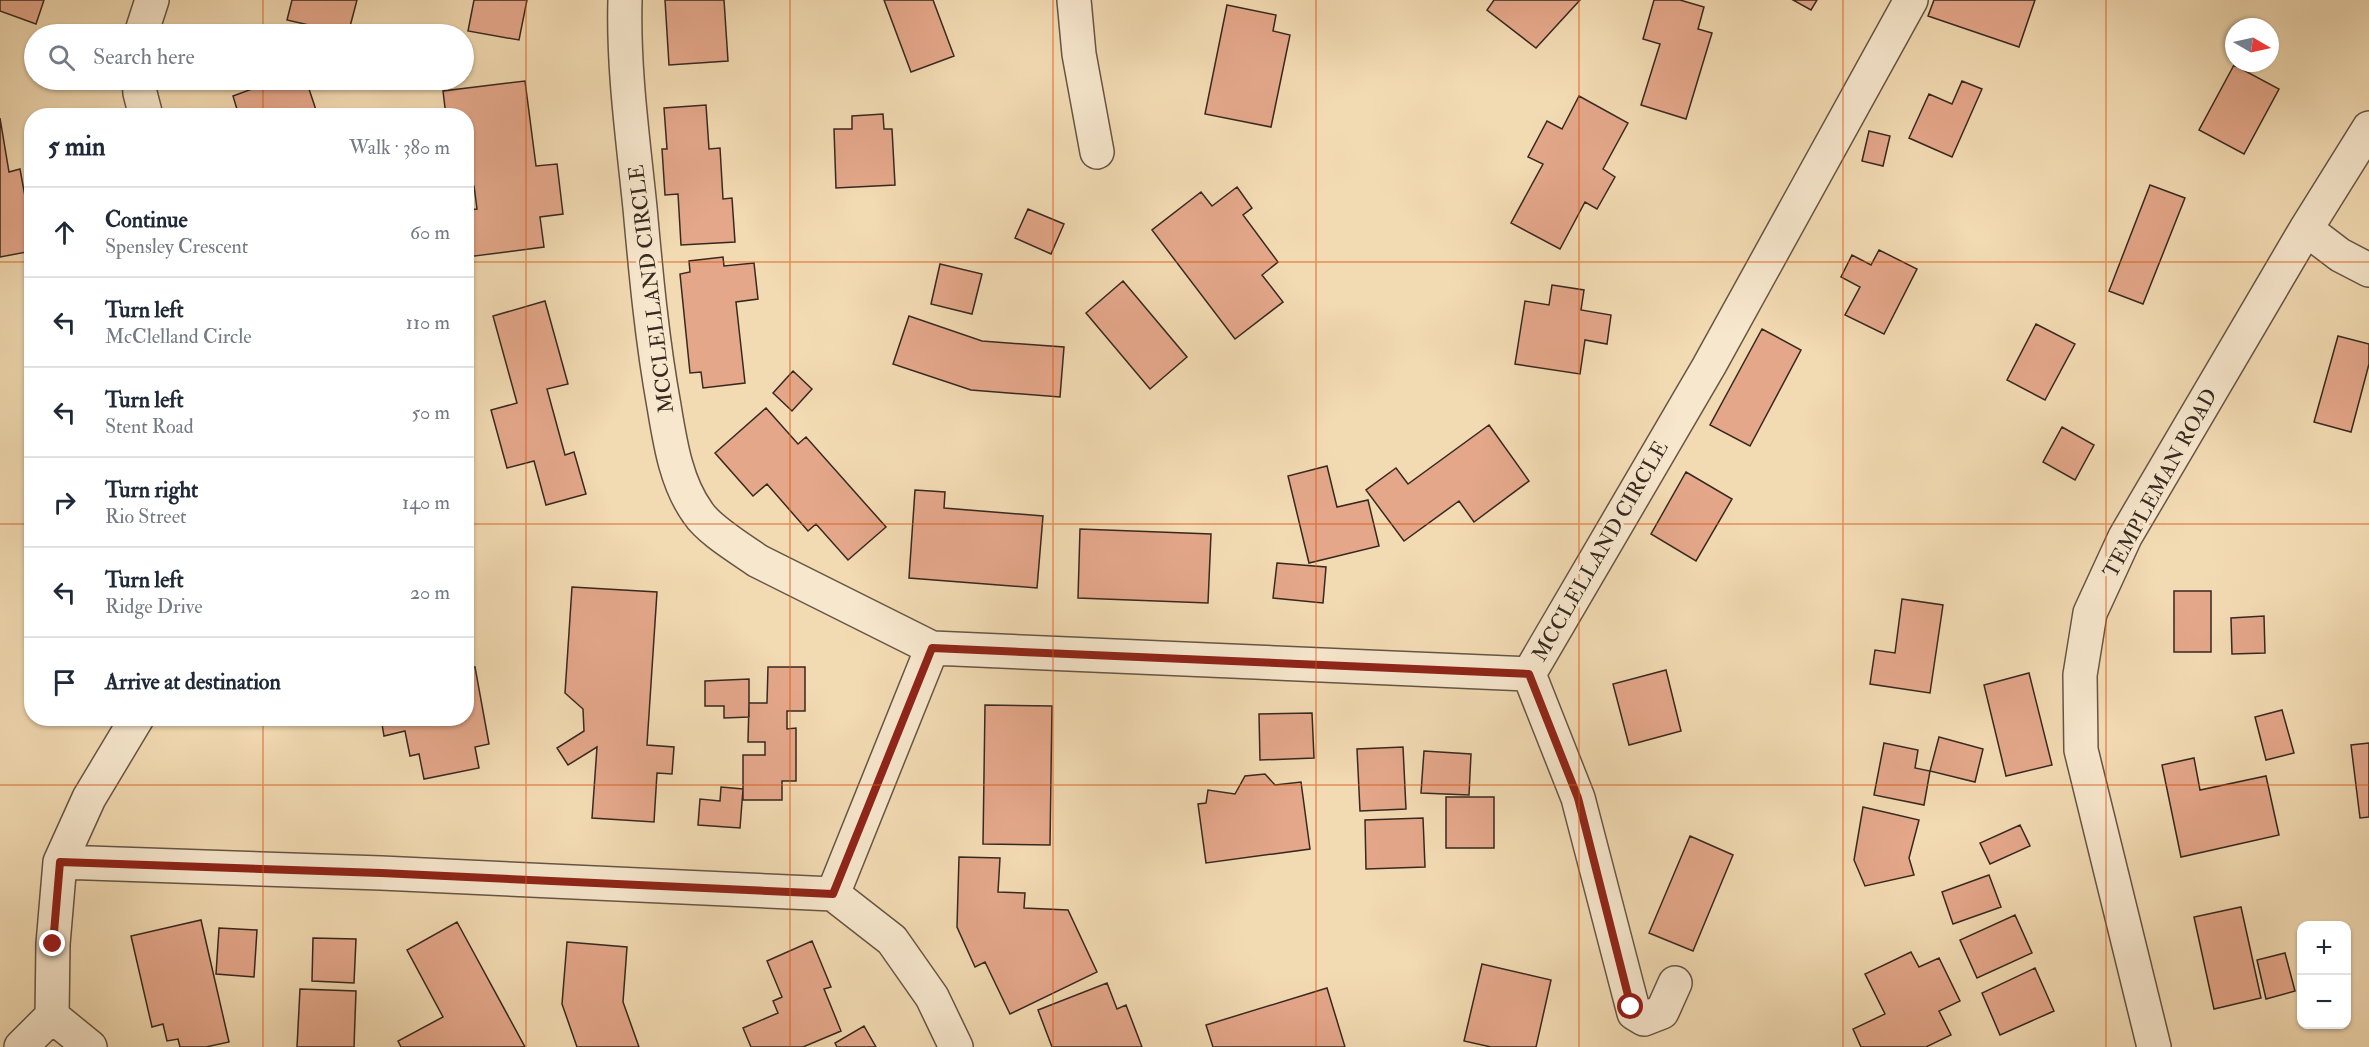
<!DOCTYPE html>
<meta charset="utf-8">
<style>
:root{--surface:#fff;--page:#f2f2f3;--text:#1f2937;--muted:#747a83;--line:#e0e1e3}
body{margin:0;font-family:"IM FELL Double Pica",serif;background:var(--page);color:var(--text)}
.controls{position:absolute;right:18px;bottom:18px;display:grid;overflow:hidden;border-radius:12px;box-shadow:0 2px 4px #0004}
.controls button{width:54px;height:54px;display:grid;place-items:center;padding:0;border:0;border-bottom:2px solid var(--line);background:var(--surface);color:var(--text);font:30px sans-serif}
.compass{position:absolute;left:2225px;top:18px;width:54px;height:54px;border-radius:50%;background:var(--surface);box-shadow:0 2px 4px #0004;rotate:99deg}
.stop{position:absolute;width:18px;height:18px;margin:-14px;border:4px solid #8f2418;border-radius:50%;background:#fff}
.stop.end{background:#8f2418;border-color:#fff;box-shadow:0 2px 6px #0008}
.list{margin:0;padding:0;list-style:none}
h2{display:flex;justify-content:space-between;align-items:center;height:78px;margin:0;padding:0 24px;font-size:26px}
h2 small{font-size:20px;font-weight:400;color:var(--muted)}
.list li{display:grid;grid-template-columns:39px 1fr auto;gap:18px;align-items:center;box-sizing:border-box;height:90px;padding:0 24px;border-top:2px solid var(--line)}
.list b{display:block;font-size:22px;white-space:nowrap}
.list p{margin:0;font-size:20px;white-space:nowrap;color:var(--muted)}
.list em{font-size:20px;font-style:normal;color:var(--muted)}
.icon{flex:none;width:33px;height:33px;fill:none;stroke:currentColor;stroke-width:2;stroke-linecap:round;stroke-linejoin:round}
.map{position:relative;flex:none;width:2369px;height:1047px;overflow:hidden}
.search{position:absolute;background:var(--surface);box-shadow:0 2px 4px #0004;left:24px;top:24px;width:450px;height:66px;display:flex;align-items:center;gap:15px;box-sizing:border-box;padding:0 21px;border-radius:33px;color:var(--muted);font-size:22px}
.panel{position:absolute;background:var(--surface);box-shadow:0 2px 4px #0004;left:24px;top:108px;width:450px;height:618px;border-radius:24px}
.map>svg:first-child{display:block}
.building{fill:#e4a78a;stroke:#372920;stroke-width:1.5}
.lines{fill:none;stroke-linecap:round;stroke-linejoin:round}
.minor-casing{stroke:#654;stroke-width:36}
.minor{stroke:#f7e7cd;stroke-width:33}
.route{stroke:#8f2418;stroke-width:8}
.grid{fill:none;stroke:#d6540e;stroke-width:1.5;stroke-opacity:0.55}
.labels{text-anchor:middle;stroke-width:6;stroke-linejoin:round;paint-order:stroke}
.street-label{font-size:21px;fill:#372920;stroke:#f7e7cd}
</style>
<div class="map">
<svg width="2369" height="1047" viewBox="0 0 2369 1047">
<rect width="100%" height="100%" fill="#f2dab2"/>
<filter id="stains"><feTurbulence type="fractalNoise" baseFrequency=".00333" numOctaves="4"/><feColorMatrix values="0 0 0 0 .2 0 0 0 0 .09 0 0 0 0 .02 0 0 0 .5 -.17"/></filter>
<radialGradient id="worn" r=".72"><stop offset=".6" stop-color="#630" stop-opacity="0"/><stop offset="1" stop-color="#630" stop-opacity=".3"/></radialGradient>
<!-- building -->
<path class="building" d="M0,0H44L36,24L0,11Z
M292,0H357L348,34L287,20Z
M474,0H527L519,40L468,31Z
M665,0H724L728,61L669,65Z
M884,0H933L954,56L911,72Z
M1494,0H1580L1536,48L1487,10Z
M1654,0H1680L1704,7L1698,29L1712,33L1686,119L1641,105L1660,44L1643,39Z
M1793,0H1817L1811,10Z
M1934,0H2035L2019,47L1928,16Z
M1227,5L1276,15L1273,31L1290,35L1271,127L1205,114Z
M2234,65L2279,89L2244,154L2199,130Z
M276,80H306L318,116H239L233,96Z
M525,81L536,166L557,164L563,214L540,217L544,247L467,257L466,210L477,209L474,186L466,187V116H446L443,91Z
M1962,81L1982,89L1952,157L1909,138L1929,94L1952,104Z
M1579,96L1628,123L1603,169L1615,177L1597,209L1585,202L1560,249L1511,223L1543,164L1528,157L1547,121L1562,129Z
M706,105L709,149L720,148L723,199L732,198L735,242L681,245L678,194L665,195L662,149H667L664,108Z
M883,114L884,129H892L895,185L836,188L834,129H852V116Z
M0,118L9,172L20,169L26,202L32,201V251L0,257Z
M1869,131L1890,136L1883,166L1862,161Z
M2150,185L2185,198L2143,304L2109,291Z
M1237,187L1252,208L1243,215L1278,262L1262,275L1283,302L1235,339L1152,230L1201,192L1212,206Z
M1028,209L1064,224L1051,254L1015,238Z
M1879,250L1917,269L1884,334L1845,315L1860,287L1841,277L1852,255L1871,265Z
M723,257L724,266L754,263L758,299L736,302L745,383L703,388L701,372L690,373L680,274L690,272L689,261Z
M940,264L982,274L972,314L931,304Z
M1123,281L1187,357L1150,389L1086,313Z
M1552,285L1584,290L1581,310L1611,315L1607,344L1585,340L1580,374L1515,364L1525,301L1549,305Z
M545,301L568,384L547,389L565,455L574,452L586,494L546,505L534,461L507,468L491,410L517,403L493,316Z
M909,316L982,341L1064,347L1060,397L971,390L893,364Z
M2036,324L2075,344L2045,400L2007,380Z
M1762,329L1801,350L1750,446L1710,425Z
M2338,336L2369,344V364L2351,432L2314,422Z
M793,371L812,389L792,411L773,393Z
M766,408L798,444L806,437L886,527L848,560L816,524L808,531L767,484L753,496L715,453Z
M1489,425L1529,481L1474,522L1459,501L1404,541L1366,490L1396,468L1408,484Z
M2062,427L2094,445L2075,480L2043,462Z
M1327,466L1337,507L1368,500L1379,546L1309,563L1288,476Z
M1686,472L1732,499L1696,561L1651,534Z
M915,490L945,492L944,508L1043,516L1037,588L909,578Z
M1080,529L1211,534L1208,603L1078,598Z
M1277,563L1326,567L1323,603L1273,598Z
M572,587L657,592L647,745L674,747L672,774L657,773L654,822L592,818L597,747L568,765L557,748L584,731L583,709L565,693Z
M2174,591H2211V652H2174Z
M1902,599L1943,605L1930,693L1870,684L1875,650L1895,653Z
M2264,616L2265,653L2232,654L2231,618Z
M475,667L489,744L475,747L479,768L424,779L419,754L410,756L405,731L384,736L381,718H466V669Z
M768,667H805V711H787V729L796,728V781H782V800H743V755H765V742H748L749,703H767Z
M1666,670L1681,731L1629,745L1613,684Z
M2029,673L2052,765L2006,776L1984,685Z
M749,679V717L724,718V706H705V681Z
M985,705L1052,706L1050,845L983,844Z
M2282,710L2294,753L2266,760L2255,717Z
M1312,713L1314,758L1260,760L1259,714Z
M1939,737L1983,749L1975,782L1930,771Z
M1884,743L1918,750L1915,768L1930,771L1924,805L1874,795Z
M2369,743V817L2360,818L2351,745Z
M1403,747L1406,809L1360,811L1357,749Z
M1424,751L1471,754L1469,795L1421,793Z
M2194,758L2200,790L2266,776L2279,835L2181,857L2162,765Z
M1265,774L1275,785L1301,782L1310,849L1206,863L1198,804L1206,803L1208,790L1235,794L1245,776Z
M721,787L743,789L740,828L698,825L700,799L720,801Z
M1446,797H1494V848H1446Z
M1863,807L1919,820L1909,858L1914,875L1865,886L1854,860Z
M1423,818L1425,867L1366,869L1365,820Z
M2020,825L2030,846L1990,864L1980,843Z
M1690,836L1733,855L1693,951L1649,933Z
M959,857L1000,858L998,892L1025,893L1024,908L1068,910L1097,972L1010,1014L985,962L975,967L957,927Z
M1989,875L2001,907L1953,924L1942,892Z
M2241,907L2261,998L2214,1009L2194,917Z
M2015,915L2032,953L1977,978L1960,940Z
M201,920L229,1042L206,1047H180L178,1039L167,1041L163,1024L152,1027L131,936Z
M457,922L525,1047H401L398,1041L443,1017L407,950Z
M219,928L257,930L254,977L216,974Z
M313,938L356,939L354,983L312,981Z
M812,941L831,987L824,989L841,1031L803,1047H751L743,1028L778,1013L773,1001L782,997L767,961Z
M567,942L627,947L623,1002L639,1047H577L562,1004Z
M1911,952L1919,967L1939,958L1960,1001L1939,1011L1951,1035L1926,1047H1861L1853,1029L1885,1014L1865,974Z
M2285,953L2295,991L2266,999L2257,960Z
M1482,964L1551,980L1536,1047H1491L1464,1041Z
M2035,968L2054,1011L2000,1035L1982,993Z
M1107,983L1117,1009L1126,1005L1142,1047H1052L1038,1010Z
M1327,988L1345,1047H1213L1206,1025Z
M300,989L356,991L354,1047H297Z
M864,1026L876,1047H837L835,1043Z"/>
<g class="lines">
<defs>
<path id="minor" d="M625,0C623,69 633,139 640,208C646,274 652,340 664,406C670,442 676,483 698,513C709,530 741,549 758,561L932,648L1529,674L1709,366L1911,0
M1074,0L1079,54L1097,152
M141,34L152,0
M139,80L140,93L146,116
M2306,229L2340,255L2369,270
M1529,674L1578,798L1634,1013L1644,1019L1662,1012L1675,983
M60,862L381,873L833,894L892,940L932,997L956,1047
M833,894L932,648
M21,1047L52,1016
M90,1047L52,1016L53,944L60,862L89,798L137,718
M2154,1047L2081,750L2080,675L2090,613L2125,537L2306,229L2369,128"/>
</defs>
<!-- minor casing -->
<use href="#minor" class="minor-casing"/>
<!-- minor -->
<use href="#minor" class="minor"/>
</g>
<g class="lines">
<!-- route -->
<path class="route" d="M53,944L60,862L381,873L833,894L932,648L1529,674L1578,798L1631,1007"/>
</g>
<!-- grid -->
<path class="grid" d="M263,0V34M526,0V1047M790,0V1047M1053,0V1047M1316,0V1047M1579,0V1047M1843,0V1047M2106,0V1047M263,80V116M0,262H32M466,262H2369M0,524H32M466,524H2369M263,718V1047M0,785H2369"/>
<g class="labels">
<!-- street labels -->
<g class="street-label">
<text transform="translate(651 289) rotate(-97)" y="7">MCCLELLAND CIRCLE</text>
<text transform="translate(2160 483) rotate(-61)" y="7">TEMPLEMAN ROAD</text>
<text transform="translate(1600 551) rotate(-60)" y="7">MCCLELLAND CIRCLE</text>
</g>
</g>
<rect width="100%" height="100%" filter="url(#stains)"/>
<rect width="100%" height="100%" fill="url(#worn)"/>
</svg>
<div class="controls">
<button>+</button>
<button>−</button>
</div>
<svg class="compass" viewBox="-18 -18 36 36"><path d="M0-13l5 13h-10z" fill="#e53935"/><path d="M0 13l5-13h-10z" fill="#747a83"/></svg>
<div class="stop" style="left:1631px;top:1007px"></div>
<div class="stop end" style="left:53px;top:944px"></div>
<div class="search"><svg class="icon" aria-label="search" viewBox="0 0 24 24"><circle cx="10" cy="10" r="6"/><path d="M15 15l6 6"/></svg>Search here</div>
<section class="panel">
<h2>5 min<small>Walk · 380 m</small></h2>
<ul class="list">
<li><svg class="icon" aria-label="ahead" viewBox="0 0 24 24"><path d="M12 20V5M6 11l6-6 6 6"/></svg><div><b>Continue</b><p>Spensley Crescent</p></div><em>60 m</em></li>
<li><svg class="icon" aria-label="left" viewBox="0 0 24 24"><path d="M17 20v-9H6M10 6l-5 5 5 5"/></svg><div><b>Turn left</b><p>McClelland Circle</p></div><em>110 m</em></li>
<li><svg class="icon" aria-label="left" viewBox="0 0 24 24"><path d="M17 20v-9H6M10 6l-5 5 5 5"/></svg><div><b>Turn left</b><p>Stent Road</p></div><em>50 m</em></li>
<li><svg class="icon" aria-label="right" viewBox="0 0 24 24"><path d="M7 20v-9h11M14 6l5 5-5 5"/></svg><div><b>Turn right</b><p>Rio Street</p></div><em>140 m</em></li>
<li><svg class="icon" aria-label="left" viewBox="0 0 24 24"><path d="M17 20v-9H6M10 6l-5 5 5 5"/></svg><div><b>Turn left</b><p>Ridge Drive</p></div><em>20 m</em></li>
<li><svg class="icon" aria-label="arrive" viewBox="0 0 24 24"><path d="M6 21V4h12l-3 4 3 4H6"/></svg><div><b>Arrive at destination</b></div></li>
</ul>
</section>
</div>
